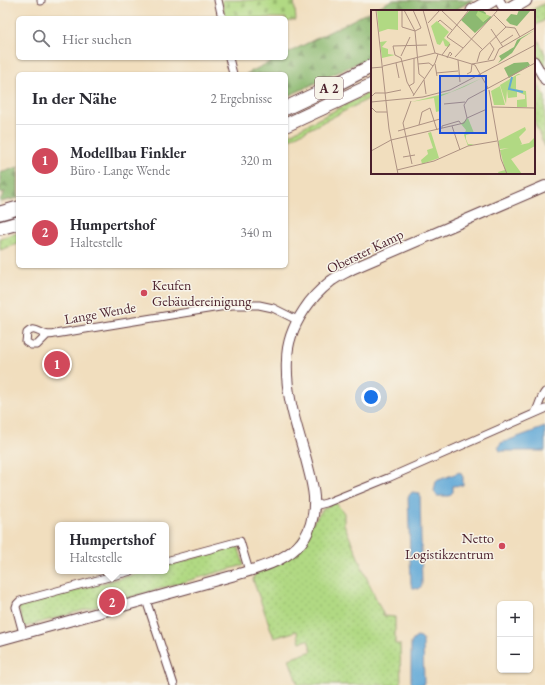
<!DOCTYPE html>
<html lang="de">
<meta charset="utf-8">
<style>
:root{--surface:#fff;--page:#f7f7f7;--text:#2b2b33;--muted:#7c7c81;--line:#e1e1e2;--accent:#d1495b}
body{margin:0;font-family:"EB Garamond",serif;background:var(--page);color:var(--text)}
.controls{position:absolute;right:12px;bottom:12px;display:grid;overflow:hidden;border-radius:6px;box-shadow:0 1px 3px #0004}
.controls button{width:36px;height:36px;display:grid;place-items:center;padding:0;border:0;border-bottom:1px solid var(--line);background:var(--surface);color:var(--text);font:20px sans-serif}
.you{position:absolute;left:371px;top:397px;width:14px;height:14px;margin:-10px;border:3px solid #fff;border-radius:50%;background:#1a73e8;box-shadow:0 0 0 6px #1a73e833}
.badge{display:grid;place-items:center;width:26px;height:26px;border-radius:50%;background:var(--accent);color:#fff;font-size:13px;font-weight:700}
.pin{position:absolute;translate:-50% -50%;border:2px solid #fff;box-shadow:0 1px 4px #0006}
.popup{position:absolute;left:55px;top:522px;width:114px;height:52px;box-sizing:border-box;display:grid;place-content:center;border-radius:6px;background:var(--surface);filter:drop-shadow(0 1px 3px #0005);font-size:13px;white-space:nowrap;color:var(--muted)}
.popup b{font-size:15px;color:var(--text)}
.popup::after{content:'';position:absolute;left:50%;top:100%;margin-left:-8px;border:8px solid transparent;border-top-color:var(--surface)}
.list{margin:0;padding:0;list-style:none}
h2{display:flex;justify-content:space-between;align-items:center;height:52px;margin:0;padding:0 16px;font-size:17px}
h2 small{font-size:13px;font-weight:400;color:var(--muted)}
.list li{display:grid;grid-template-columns:26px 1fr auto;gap:12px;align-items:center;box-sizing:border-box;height:72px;padding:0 16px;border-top:1px solid var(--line)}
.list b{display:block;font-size:15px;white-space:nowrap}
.list p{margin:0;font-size:13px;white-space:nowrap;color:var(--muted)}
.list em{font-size:13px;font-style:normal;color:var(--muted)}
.icon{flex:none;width:22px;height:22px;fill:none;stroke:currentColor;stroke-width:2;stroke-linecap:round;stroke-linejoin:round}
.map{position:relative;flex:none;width:545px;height:685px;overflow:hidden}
.search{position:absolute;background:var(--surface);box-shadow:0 1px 3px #0004;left:16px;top:16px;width:272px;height:44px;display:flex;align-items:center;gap:10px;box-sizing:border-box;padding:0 14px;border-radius:6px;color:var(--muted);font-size:15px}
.panel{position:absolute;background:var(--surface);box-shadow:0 1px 3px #0004;left:16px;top:72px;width:272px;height:196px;border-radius:6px}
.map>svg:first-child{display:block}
.grass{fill:url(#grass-dots);stroke:#7e7c57}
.forest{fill:url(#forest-firs);stroke:#6b6c4e}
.cemetery{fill:url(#cemetery-stones);stroke:#7e7c57}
.water{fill:#61a8d7;stroke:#566481}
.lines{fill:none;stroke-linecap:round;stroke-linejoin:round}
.minor-casing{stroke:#633c41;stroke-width:9}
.tertiary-casing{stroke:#633c41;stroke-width:11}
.secondary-casing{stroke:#633c41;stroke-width:12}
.motorway-casing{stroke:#633c41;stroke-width:15}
.minor{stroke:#fff;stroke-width:7}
.tertiary{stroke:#fff;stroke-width:9}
.secondary{stroke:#fff;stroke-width:10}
.motorway{stroke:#fff;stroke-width:13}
.poi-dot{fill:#d1495b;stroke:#f7f3e8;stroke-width:1.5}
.labels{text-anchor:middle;stroke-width:3;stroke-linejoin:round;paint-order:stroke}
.shield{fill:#f7f3e8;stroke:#7e5f64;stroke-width:1}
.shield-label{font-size:13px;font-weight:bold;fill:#4a1f2b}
.street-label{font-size:14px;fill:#4a1f2b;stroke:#f7f3e8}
.poi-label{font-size:14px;fill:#4a1f2b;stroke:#f7f3e8;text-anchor:start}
.inset-river{fill:none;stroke:#61a8d7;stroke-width:2}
.inset-road{fill:none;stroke:#ae9283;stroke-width:1}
.view{fill:#1d4ed8;fill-opacity:0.15;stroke:#1d4ed8;stroke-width:2}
.inset-edge{fill:none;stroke:#4a1f2b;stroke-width:2}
</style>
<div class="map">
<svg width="545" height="685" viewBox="0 0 545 685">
<defs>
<pattern id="grass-dots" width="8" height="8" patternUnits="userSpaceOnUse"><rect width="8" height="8" fill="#b1d983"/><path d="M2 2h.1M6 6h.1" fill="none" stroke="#9aba71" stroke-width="1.8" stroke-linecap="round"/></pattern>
<pattern id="forest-firs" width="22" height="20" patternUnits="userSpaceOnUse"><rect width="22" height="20" fill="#8cb971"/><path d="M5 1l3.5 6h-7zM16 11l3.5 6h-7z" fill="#74965d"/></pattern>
<pattern id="cemetery-stones" width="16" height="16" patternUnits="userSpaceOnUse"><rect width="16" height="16" fill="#b1d983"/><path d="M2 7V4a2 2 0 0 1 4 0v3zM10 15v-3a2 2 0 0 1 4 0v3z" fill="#9aba71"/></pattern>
</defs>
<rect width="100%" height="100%" fill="#f7f3e8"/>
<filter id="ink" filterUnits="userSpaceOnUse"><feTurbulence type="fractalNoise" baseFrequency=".025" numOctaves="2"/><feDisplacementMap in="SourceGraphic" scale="8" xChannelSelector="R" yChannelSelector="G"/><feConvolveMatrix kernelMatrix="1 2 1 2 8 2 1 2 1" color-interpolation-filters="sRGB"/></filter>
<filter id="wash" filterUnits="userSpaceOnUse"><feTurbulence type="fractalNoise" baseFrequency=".012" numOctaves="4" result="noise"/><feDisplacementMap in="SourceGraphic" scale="16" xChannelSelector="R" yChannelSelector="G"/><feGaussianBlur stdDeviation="0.9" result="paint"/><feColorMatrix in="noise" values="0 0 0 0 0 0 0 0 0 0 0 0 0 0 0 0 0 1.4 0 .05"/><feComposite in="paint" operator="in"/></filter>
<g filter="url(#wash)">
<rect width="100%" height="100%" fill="#f1debe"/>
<!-- grass -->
<path class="grass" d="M545,3V20L534,26V11H530Z
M534,31L545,54V72L534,52Z
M534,78L545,97V147L534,121Z
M372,91V97L286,141V136Z
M18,233V244L0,250V238Z
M335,502L344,513V524L368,581L384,616L395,617V644H400L401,685H298L289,659L312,651L308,640L300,642L297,631L274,638L253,580L255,574L281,562L324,508Z
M238,546L244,565L24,627L18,606L147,571H166V566Z"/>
<!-- forest -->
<path class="forest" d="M392,0H473L453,11H372V56L286,97V74H246L278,58H286V54Z
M18,167V198L0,202V200L5,192L0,193V173Z"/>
<!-- cemetery -->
<path class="cemetery" d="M222,0H294L296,20L286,22V18H225Z"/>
<!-- water -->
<path class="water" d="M545,427V451H500L498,447L501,443Z
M460,472L463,477V485L453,486V492L449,496H437L434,491L436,481Z
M412,492L420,493L422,585L419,589L413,588L411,584L408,497Z
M417,637L421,638L423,640L424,685H412L411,681V643L414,639Z"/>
</g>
<g filter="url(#ink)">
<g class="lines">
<defs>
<path id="minor" d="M41,0V1
M218,0L222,18
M229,58L233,74
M47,335L37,345H31L26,342L27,333C34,326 38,332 45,334C48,335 52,335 55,334L232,305H259L273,308L297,320
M535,413C539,406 540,398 545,392
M314,506L326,503L388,478L545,409
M166,561L240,541L249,571
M146,600L174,685
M23,633L16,607L17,604L20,601L131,571"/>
<path id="tertiary" d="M499,0L505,11
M534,61L545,80"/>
<path id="secondary" d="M0,640L239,574C259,568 281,562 297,547C310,535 315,515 314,497C313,484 309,471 306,459C297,427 285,394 287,360C287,342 294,325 304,310C311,299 321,289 331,281C338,276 345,273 352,269L545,186"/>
<path id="motorway" d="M473,11L492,0
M506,11L525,0
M286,108L335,85L372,66
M286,125L372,85
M0,213L18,208
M0,228L18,223"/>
</defs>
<!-- minor casing -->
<use href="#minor" class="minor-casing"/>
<!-- tertiary casing -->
<use href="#tertiary" class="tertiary-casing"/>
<!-- secondary casing -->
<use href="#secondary" class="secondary-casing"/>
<!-- motorway casing -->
<use href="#motorway" class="motorway-casing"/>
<!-- minor -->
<use href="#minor" class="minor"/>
<!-- tertiary -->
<use href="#tertiary" class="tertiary"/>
<!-- secondary -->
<use href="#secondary" class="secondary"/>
<!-- motorway -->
<use href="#motorway" class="motorway"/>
</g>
</g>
<!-- markers -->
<g class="poi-dot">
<circle cx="144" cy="293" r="4"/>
<circle cx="502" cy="546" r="4"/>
</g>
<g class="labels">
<!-- shield labels -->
<rect class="shield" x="315" y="77" width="28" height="22" rx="3"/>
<g class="shield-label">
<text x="329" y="93">A 2</text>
</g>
<!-- street labels -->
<g class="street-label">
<text transform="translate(365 251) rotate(-26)" y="5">Oberster Kamp</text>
<text transform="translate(100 313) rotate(-10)" y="5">Lange Wende</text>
</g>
<!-- poi labels -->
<g class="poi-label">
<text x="152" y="290">Keufen<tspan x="152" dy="16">Gebäudereinigung</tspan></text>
<text x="494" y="543" text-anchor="end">Netto<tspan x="494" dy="16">Logistikzentrum</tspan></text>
</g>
</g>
<!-- overview -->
<g transform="translate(371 10)">
<rect width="164" height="164" fill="#f1debe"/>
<path d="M6,0H27V20L17,19L8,22ZM66,11L78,22L73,28L79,33L78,37L74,36L72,30L69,35L66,34L60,16ZM16,31L11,37L17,39V44L24,45L11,48L9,32ZM111,68L115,79L111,68L93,77L68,87L69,101L65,102L63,88L40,92L80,82ZM129,76L134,95H123L120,81ZM137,78L155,81L156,97H146V90L154,89V85ZM97,108L103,123L95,125V129L97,134H103L97,136L93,125L95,120L90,114ZM154,117L155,120L148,127L151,134L149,135L158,133L164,127V136L140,149L151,164H128L127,162L134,160L129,140L138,138L129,139L127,131ZM60,122L68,148L51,154L50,150L57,144L56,140L62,138L57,123Z" fill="#b1d983"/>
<path d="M99,0H111L115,3L112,12L119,6L121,7L104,23L90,10ZM148,0H160L146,16L139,14L135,10L140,4L146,5ZM164,20L150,29L141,43L127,53L130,49L128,46L143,37L146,30ZM157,52L159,55L138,68L133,58L143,53Z" fill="#8cb971"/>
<path d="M107,1L119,6L112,12L105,5ZM147,64H150L145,66V80L138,79L146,81V87L137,88L136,80L135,94L129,75Z" fill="#b1d983"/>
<path class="inset-river" d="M141,67L138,79L152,82"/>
<path class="inset-road" d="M5,0L18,119L27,164M31,0V17L44,21M33,0L44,21L48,64L54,69M42,0L50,18L44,21M52,0L64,43M70,0L112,40M123,5L135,17L144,18L149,27M67,12L69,10L81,20M57,13L69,0M120,19L132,37M130,33L142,25M92,38L76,27L98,0M64,43L104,55L117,78M71,45L79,34M30,46L39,27M84,47L127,0M76,48L79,42L81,44L79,46M87,50L89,72M117,50L123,39L119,33M106,52L109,42L135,17M25,53L28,68M47,54L58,53L62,56M64,54L66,66M101,54L123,50L128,39L164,18M12,56L64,43M0,58L12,57M65,63L87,61M96,64L100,62L101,54M53,70L55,84M38,76L43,73V48M118,80L130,149L136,164M15,83L30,80M43,85L36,72L30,48L24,45L22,36L56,35M42,86L64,53L67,44M0,87L4,83H15M40,91L32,113L41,154M0,92L52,87L79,80L164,35M73,94L94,92M0,97L5,102H16M121,97L164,98M96,108L116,99M48,115L51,102L59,98L66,120M81,116L89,140M71,118V116L88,111L90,114M27,121L69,109M20,130L93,113L96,108L93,95L97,89L164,53M0,141L20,130M32,147L44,145M26,160L63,151L97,136L126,131"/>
<path class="view" d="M69,66H115V123H69Z"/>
<rect width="164" height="164" class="inset-edge"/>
</g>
</svg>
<div class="controls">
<button>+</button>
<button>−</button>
</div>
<div class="you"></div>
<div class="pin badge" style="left:57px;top:364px">1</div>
<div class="pin badge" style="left:112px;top:602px">2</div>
<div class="popup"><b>Humpertshof</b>Haltestelle</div>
<div class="search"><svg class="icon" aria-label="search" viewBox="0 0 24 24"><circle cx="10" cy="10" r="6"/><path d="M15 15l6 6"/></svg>Hier suchen</div>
<section class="panel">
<h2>In der Nähe<small>2 Ergebnisse</small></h2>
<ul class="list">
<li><span class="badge">1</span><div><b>Modellbau Finkler</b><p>Büro · Lange Wende</p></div><em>320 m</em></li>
<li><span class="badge">2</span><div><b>Humpertshof</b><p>Haltestelle</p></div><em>340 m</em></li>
</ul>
</section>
</div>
